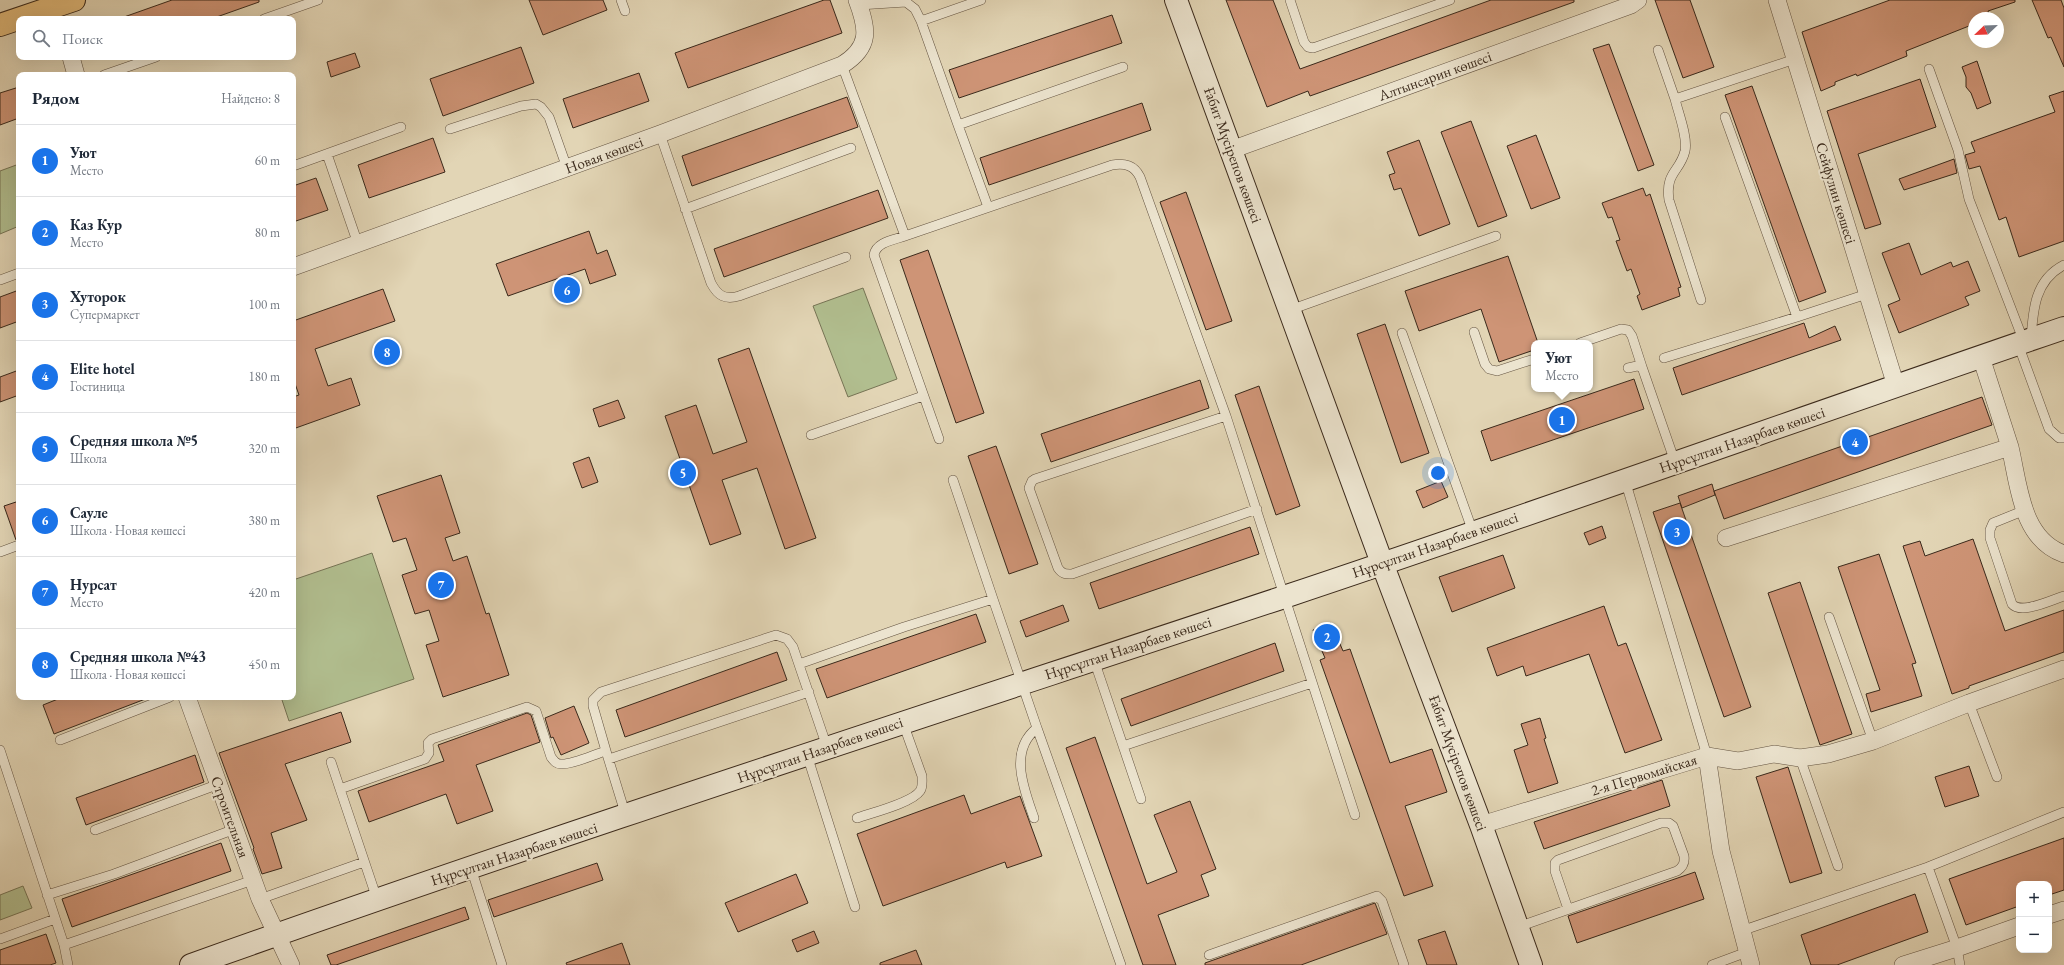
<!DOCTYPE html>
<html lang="ru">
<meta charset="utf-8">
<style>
:root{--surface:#fff;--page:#f2f2f3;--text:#1f2937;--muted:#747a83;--line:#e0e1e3;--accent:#1a73e8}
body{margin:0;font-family:"EB Garamond",serif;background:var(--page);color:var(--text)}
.controls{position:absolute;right:12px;bottom:12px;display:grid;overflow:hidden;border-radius:8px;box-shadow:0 4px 16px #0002}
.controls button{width:36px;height:36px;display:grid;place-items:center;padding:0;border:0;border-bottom:1px solid var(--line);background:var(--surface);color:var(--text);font:20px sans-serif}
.compass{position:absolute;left:1968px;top:12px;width:36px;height:36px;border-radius:50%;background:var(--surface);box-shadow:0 4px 16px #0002;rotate:247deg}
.you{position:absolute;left:1438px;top:473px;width:14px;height:14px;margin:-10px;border:3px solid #fff;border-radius:50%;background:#1a73e8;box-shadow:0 0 0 6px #1a73e833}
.badge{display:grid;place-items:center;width:26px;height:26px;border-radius:50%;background:var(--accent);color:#fff;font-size:13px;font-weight:700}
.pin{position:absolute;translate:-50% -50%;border:2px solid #fff;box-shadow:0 1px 4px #0006}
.popup{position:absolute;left:1531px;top:340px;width:62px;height:52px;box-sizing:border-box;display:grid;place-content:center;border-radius:8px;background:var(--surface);filter:drop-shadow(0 1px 3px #0005);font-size:13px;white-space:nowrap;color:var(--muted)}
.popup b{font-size:15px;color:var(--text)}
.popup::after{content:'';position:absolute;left:50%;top:100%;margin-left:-8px;border:8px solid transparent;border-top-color:var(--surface)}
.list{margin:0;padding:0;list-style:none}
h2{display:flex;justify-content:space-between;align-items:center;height:52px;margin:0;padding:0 16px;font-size:17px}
h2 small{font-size:13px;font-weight:400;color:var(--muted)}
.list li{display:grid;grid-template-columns:26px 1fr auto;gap:12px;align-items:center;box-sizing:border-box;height:72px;padding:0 16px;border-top:1px solid var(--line)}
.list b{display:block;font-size:15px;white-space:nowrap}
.list p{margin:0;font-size:13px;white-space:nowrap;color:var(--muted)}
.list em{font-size:13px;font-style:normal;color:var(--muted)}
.icon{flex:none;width:22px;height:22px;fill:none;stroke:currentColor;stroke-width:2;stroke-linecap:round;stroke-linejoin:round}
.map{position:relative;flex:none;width:2064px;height:965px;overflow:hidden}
.search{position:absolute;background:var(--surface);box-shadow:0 4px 16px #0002;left:16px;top:16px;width:280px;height:44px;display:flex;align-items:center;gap:10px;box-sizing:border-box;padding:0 14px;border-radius:8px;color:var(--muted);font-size:15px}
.panel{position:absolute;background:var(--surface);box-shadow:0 4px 16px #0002;left:16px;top:72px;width:280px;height:628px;border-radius:8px}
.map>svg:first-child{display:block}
.green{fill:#b1be8f;stroke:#767455}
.building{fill:#ce9476;stroke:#3a291b}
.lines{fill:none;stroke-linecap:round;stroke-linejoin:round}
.lane-casing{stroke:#645442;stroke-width:10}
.street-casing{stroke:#645442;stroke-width:18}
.secondary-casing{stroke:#3a291b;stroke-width:24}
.primary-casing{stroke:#3a291b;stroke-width:24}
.lane{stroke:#ece4cf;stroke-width:9}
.street{stroke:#ece4cf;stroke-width:17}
.secondary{stroke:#ece4cf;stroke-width:22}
.primary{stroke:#e1ba7a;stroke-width:22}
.labels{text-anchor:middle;stroke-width:4;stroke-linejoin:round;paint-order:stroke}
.street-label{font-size:15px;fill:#3a291b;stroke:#ece4cf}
</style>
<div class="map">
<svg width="2064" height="965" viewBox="0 0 2064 965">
<rect width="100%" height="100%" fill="#e2d5b5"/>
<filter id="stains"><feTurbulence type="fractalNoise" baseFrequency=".005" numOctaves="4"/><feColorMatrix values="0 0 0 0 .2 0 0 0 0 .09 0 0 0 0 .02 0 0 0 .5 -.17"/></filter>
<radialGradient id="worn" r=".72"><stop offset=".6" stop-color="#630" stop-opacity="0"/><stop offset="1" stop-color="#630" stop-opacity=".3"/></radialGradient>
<!-- green -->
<path class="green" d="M19,164V226L0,234V171Z
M863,288L897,379L848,397L813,306Z
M372,553L414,679L289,721L281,697H293V580Z
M23,886L32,908L0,920V895Z"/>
<!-- building -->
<path class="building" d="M172,0H259V2L211,19H124V17Z
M529,0H603L607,10L543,35Z
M824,0H830L842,33L688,88L675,53Z
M1226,0H1273L1300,69L1491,0H1574V2L1310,96L1308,91L1267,107Z
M1655,0H1690L1714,67L1683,78Z
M1890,0H2015V2L1988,11L1990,18H1974V24L1906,51L1907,56L1857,76L1856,74L1835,82V85L1821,91L1802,32Z
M2032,0H2061L2064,8V67L2051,37L2048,38Z
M1112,15L1122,43L959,98L949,70Z
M1609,44L1654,165L1638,171L1593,49Z
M521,47L534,83L443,116L430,79Z
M355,53L360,67L331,77L327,62Z
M1977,61L1991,103L1977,109L1971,93L1966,87V77L1962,67Z
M639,73L649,101L573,128L563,99Z
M1920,79L1936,127L1858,154L1881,224L1865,229L1827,111Z
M1752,86L1826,292L1799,302L1725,95Z
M19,87V118L0,125V93Z
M2064,91V241L2019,257L2006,217L1999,220L1980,166L1969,169L1965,155L1975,152L1971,142L2055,112L2049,96Z
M847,97L858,127L692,186L682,156Z
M1142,103L1151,130L989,185L980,158Z
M1471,121L1507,216L1478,227L1441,132Z
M1536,135L1560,198L1531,209L1507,146Z
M433,138L445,172L369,198L358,165Z
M1419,140L1450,224L1419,236L1401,188L1394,190L1389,175L1395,173L1387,152Z
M1954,159L1957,173L1904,190L1899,179Z
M316,178L328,210L293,222V186Z
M1643,188L1646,196L1650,194L1681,287L1678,288L1680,296L1642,310L1637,296L1640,294L1631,269L1627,271L1616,241L1620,240L1612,217L1608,218L1602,203Z
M878,190L888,218L724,277L714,249Z
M1186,192L1232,321L1206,330L1160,202Z
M589,231L597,254L607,250L616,275L590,284L585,269L508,296L496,264Z
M1909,243L1921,275L1951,262L1953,267L1968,261L1980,291L1965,297L1969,305L1899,333L1888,305L1900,300L1882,253Z
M928,250L984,413L956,423L900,260Z
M1508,256L1538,343H1534V350L1499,362L1481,309L1419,331L1405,291Z
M383,289L395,321L315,349L328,386L351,378L360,405L293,429V397L299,395L293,378V321Z
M19,290V321L0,328V297Z
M1804,323L1809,338L1835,326L1841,340L1682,395L1673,368Z
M1385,324L1429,453L1401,463L1357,334Z
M749,348L816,538L785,549L757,468L722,480L741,534L710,545L665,416L696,405L713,454L747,442L718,359Z
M19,370V395L0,402V377Z
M1634,379L1644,409L1491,461L1481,431Z
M1200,380L1209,408L1051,462L1041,434Z
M1259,386L1300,506L1276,515L1235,395Z
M1982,397L1992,425L1724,519L1714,491Z
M618,400L625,418L599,427L593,409Z
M996,446L1038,564L1009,574L968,456Z
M589,457L598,482L582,488L573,463Z
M441,475L460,533L445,538L453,561L467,556L486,614L489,613L509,675L443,697L426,645L439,641L429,610L415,614L402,575L417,570L406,538L393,542L377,496Z
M1441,481L1448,497L1423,508L1416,491Z
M1712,484L1715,495L1682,508L1678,496Z
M19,501V539L16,540L4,506Z
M1680,503L1751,707L1724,717L1653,512Z
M1602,526L1606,538L1589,545L1584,533Z
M1250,527L1259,554L1099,609L1090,583Z
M1973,539L2005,631L2064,610V652L1969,686V688L1952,694L1903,546L1920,541L1925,556Z
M1879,554L1916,663L1912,664L1922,696L1871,712L1866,694L1880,690L1838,567Z
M1503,555L1515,588L1452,612L1439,577Z
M1800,582L1852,734L1820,745L1768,593Z
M1063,605L1069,621L1026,637L1020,621Z
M1604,606L1618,646L1626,643L1662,740L1625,753L1589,654L1526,676L1523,666L1497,676L1487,648Z
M976,614L986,642L827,698L816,669Z
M1331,623L1343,651L1350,649L1390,763L1432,749L1447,792L1405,806L1433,886L1404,896L1320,660L1325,658L1313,630Z
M1275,643L1284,671L1131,726L1121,699Z
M777,652L787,680L625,737L616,710Z
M63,697H148V698L54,734L43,705Z
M574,706L589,743L561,755L553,737L551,738L545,718Z
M341,712L351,742L285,764L307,820L271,833L282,868L262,874L253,849L254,848L219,753Z
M527,713L531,715L540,742L476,765L493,811L457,824L446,794L369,822L358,791L444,761L438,745Z
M1540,718L1546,738L1544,739L1558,783L1528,793L1514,750L1528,745L1521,724Z
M1095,737L1147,884L1177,872L1154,815L1190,801L1216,869L1201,875L1209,896L1158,915L1176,965H1143L1066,748Z
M195,755L204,782L86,825L76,798Z
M1969,766L1979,796L1945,807L1935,777Z
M1788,767L1822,873L1790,883L1756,777Z
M1662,780L1670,806L1544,849L1534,822Z
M964,795L971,814L1020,796L1042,856L1007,868L1005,862L883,906L857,834Z
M2064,838V890L2049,895V884H2019V906L1966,925L1949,879Z
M221,843L231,871L72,927L62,899Z
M597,863L603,880L494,917L488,900Z
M1695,872L1704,899L1577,943L1568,916Z
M796,874L808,903L738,932L725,903Z
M1915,894L1928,932L1837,965H1811L1801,935Z
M1375,903L1387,934L1301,965H1205V963Z
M465,907L469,919L336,965H331L327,955Z
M814,931L819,943L797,952L792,940Z
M1445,931L1457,965H1427L1418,940Z
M46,934L56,963L50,965H0V950Z
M622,943L630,965H567L566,963Z
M916,950L922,965H880V963Z"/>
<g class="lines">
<defs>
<path id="lane" d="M621,0L625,11
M1290,0L1304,42L1308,47L1313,48L1450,0
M859,5L906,2L915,9L921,21L981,0
M264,19L318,0
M921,21L958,125L1123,67
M1658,50L1675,99L1795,59
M842,65L905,236C894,240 876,242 874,255L939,439
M1929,69L1958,150L1969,199L2024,342
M104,75L156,57
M1675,99C1678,112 1688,137 1685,151C1680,172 1665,172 1669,200L1701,300
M958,125L988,207
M450,129L521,106L536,104L541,107L549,117L567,168
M660,134L711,283C718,296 725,300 739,296L846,257
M327,154L358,244
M293,166L401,127
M685,209L851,148
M905,236L1112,165C1125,163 1134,165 1140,177L1226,416L1355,815
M0,280L19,273
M1290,310L1496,236
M1797,317L1867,294
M1474,332L1485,364L1489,369L1497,371L1534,359
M1402,333L1473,532
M2031,339C2033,309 2035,280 2064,265
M1580,343L1621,329L1628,330L1632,336L1642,367
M2018,344L2049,429L2059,438H2064
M1664,358L1797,317L1725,117
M1628,368L1637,366L1642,367L1675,462
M1226,416L1035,479L1032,481L1029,488L1058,568C1062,574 1065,574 1072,574L1257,509
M811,435L923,396
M953,480L993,599
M1625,480L1707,756
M2025,510L1993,523L1990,530V538L2012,604C2021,615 2051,600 2064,596
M0,552L19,545
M1829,617L1873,741
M1094,660L1141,799
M799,664L904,627L993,599L1037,728C1008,751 1024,789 1034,818
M1969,703L1997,777
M1037,728L1121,965
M60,740L170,697
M1123,746L1312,683
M0,750L64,945
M606,751L593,706V700L601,692L776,635L787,639L793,647L827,747
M807,755L855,907
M1800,758L1838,866
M609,759L809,692
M331,762L340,789
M857,818C871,813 912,803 920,791C923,787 922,781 922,776L903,723
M95,830L219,784
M1928,867L1957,948L1960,965
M471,868L502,965
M47,895L114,874L235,829
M260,899L364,862
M377,899L340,789L425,759L429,753L428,743L432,739L527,707L536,711L551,757C554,761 556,764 561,764C572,765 595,754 606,751L626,816
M1518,927L1677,871C1683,867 1685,863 1684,856L1673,826L1669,823H1661L1558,860L1555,863V871L1568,909
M1741,931L1928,867L2064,812
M0,939L55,919
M1209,955L1377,896L1382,901L1404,965
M68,965L64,945L253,880
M1712,965L1747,952"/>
<path id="street" d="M1777,0L1896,386
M71,57L76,75
M1231,150L1631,5L1638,0
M293,267L660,134L842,65C871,47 868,29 857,0
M2010,447C2019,485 2021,539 2064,554
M1726,538L2010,447L1981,357
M187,697L260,899L291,965
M1707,756L1721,851L1751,965
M1481,825L1707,756L1738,761L1774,754L1800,758L1828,754L1873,741L1969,703L2064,669
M2049,915L2064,910
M1903,965L1957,948L2019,926"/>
<path id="secondary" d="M1176,0L1382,563L1481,825L1531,965
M191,965C553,836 919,718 1284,597C1545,510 1804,417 2064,328"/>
<path id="primary" d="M0,25L74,0"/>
</defs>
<!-- lane casing -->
<use href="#lane" class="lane-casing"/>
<!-- street casing -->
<use href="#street" class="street-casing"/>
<!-- secondary casing -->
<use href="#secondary" class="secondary-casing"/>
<!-- primary casing -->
<use href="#primary" class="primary-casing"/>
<!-- lane -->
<use href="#lane" class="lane"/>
<!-- street -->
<use href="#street" class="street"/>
<!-- secondary -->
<use href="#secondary" class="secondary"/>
<!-- primary -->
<use href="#primary" class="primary"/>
</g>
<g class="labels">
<!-- street labels -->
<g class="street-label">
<text transform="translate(1435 76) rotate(-20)" y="5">Алтынсарин көшесі</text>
<text transform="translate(604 155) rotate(-20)" y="5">Новая көшесі</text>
<text transform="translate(1233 155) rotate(70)" y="5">Ғабит Мүсірепов көшесі</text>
<text transform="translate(1836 193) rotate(73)" y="5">Сейфулин көшесі</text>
<text transform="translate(1742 440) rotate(-19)" y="5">Нұрсұлтан Назарбаев көшесі</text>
<text transform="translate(1435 545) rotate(-19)" y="5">Нұрсұлтан Назарбаев көшесі</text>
<text transform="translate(1128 648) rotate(-18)" y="5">Нұрсұлтан Назарбаев көшесі</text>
<text transform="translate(820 750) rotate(-19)" y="5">Нұрсұлтан Назарбаев көшесі</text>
<text transform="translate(1458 763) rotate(70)" y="5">Ғабит Мүсірепов көшесі</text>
<text transform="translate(1644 775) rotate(-17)" y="5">2-я Первомайская</text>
<text transform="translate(230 817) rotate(70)" y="5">Строительная</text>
<text transform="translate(514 854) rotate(-18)" y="5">Нұрсұлтан Назарбаев көшесі</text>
</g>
</g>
<rect width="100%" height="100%" filter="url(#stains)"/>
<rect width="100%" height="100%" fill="url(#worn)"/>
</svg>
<div class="controls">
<button>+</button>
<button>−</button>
</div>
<svg class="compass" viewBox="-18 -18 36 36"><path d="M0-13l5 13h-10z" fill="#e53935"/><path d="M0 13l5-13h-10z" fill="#747a83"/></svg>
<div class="you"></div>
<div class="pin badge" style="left:1562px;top:420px">1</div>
<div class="popup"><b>Уют</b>Место</div>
<div class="pin badge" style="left:1327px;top:637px">2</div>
<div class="pin badge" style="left:1677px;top:532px">3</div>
<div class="pin badge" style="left:1855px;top:442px">4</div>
<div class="pin badge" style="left:683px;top:473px">5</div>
<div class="pin badge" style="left:567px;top:290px">6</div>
<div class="pin badge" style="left:441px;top:585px">7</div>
<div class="pin badge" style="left:387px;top:352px">8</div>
<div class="search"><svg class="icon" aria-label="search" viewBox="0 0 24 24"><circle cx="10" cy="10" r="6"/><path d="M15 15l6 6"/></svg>Поиск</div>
<section class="panel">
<h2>Рядом<small>Найдено: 8</small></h2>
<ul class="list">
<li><span class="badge">1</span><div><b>Уют</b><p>Место</p></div><em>60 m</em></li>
<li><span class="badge">2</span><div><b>Каз Кур</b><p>Место</p></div><em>80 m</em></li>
<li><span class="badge">3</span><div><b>Хуторок</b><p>Супермаркет</p></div><em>100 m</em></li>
<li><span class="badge">4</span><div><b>Elite hotel</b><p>Гостиница</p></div><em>180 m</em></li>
<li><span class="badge">5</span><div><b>Средняя школа №5</b><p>Школа</p></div><em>320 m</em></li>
<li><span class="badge">6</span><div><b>Сауле</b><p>Школа · Новая көшесі</p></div><em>380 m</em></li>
<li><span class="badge">7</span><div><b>Нурсат</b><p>Место</p></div><em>420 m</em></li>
<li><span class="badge">8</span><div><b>Средняя школа №43</b><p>Школа · Новая көшесі</p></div><em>450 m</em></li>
</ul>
</section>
</div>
